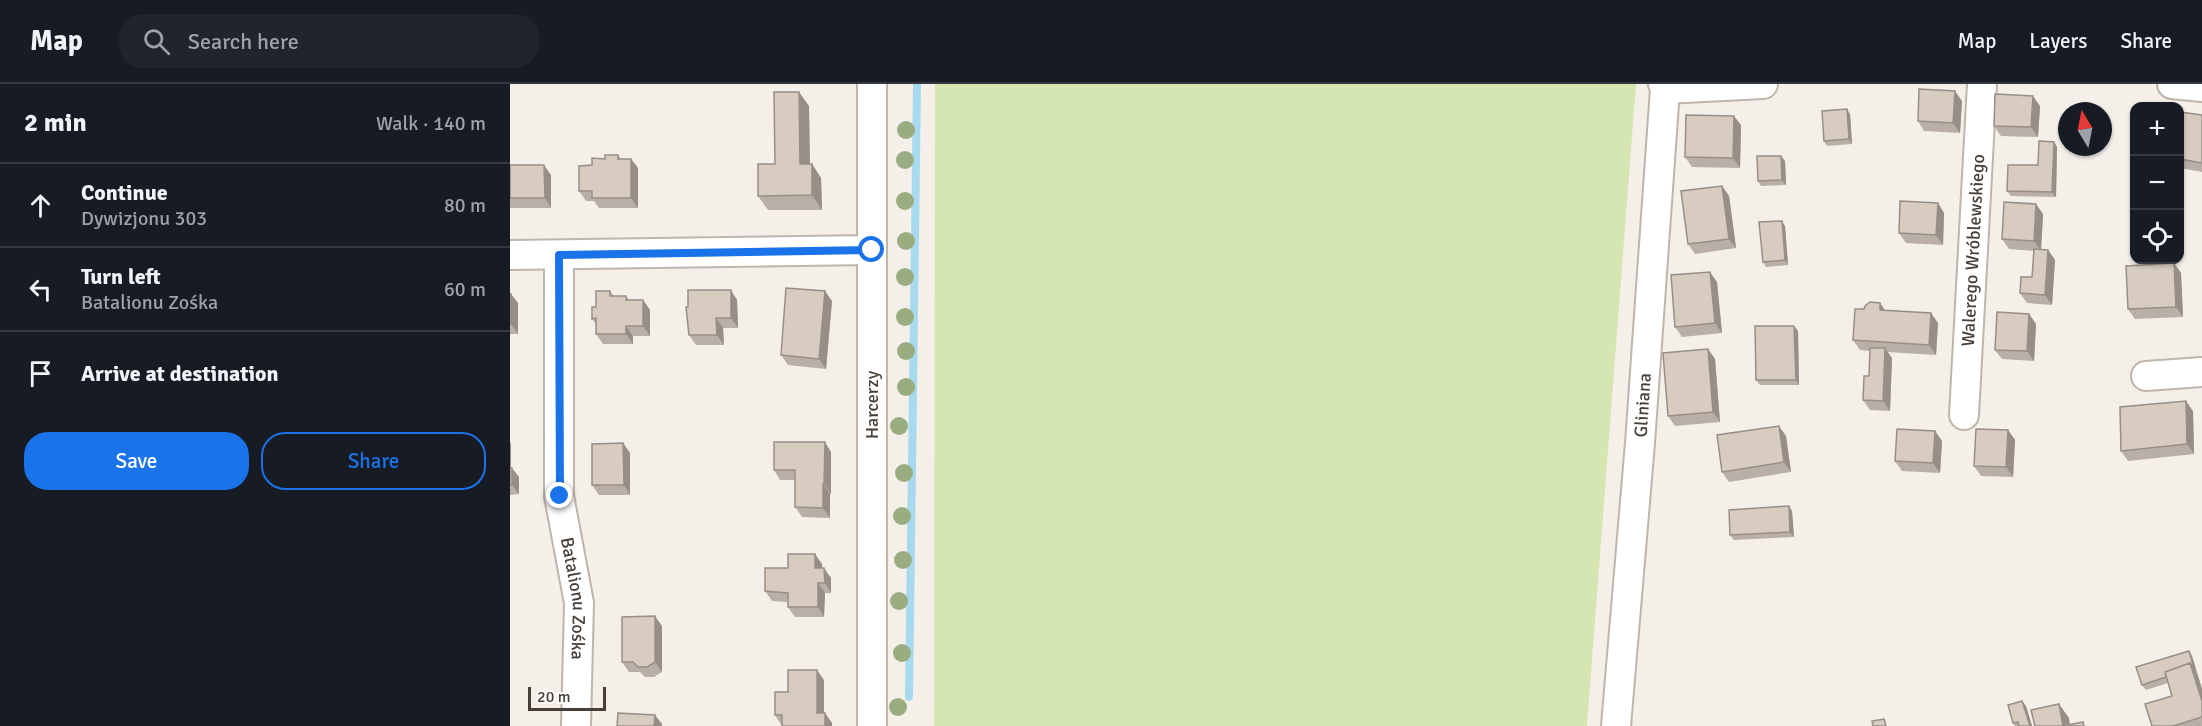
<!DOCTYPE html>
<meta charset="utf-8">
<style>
:root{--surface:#171b24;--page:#20242c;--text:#f1f3f6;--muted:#9ea1a6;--line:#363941;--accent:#1a73e8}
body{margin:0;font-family:Signika,sans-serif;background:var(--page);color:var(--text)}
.controls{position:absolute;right:18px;top:18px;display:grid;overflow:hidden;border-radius:12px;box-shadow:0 2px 4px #0004}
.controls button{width:54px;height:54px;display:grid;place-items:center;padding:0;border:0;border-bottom:2px solid var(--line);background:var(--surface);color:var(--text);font:30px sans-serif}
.compass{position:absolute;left:1548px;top:18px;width:54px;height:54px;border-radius:50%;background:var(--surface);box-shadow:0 2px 4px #0004;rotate:350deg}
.scale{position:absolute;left:18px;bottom:15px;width:78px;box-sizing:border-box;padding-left:6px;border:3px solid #473f37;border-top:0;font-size:16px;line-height:21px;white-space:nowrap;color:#473f37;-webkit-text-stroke:4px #fff;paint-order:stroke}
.stop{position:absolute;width:18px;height:18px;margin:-14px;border:4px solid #1a73e8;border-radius:50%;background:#fff}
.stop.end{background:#1a73e8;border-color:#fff;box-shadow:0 2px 6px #0008}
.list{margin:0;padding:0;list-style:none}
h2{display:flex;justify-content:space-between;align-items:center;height:78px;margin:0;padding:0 24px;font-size:26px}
h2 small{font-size:20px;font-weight:400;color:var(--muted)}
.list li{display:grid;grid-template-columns:39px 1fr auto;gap:18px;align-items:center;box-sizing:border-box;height:84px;padding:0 24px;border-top:2px solid var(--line)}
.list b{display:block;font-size:22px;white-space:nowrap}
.list p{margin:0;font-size:20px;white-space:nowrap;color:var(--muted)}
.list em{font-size:20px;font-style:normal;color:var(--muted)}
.actions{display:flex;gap:12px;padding:18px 24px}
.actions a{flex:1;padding:14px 0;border:2px solid var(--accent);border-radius:24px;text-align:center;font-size:21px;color:var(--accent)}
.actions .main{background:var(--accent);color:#fff}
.icon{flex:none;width:33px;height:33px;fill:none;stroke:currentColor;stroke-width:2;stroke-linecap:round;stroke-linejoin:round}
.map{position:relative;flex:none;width:1692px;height:642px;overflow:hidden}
header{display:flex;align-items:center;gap:36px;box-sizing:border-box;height:84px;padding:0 30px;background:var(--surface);border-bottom:2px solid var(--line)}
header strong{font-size:28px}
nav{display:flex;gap:33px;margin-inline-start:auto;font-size:21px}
.search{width:420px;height:54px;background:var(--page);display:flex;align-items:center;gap:15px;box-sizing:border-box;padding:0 21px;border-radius:24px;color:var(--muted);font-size:22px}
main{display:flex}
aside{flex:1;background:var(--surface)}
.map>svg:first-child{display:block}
.green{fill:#d5e6b3}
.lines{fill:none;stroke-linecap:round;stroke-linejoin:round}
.stream{stroke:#a7daee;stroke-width:8}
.minor-casing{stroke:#bfb5ab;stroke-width:32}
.minor{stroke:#fff;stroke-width:28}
.tree{fill:#9aad81}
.wall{fill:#baafa6}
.shaded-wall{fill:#978f87}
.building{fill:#d8ccc1;stroke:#978f87;stroke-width:1.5}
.route{stroke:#1a73e8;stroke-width:8}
.labels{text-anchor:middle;stroke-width:4.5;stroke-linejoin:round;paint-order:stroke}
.street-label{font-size:18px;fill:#473f37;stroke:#fff}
</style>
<header>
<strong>Map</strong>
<div class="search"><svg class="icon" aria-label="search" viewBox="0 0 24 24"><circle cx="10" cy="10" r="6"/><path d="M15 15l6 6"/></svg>Search here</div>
<nav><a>Map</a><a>Layers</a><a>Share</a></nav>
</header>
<main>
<aside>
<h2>2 min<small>Walk · 140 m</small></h2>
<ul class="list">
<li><svg class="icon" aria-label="ahead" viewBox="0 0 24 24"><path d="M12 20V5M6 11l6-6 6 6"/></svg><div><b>Continue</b><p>Dywizjonu 303</p></div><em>80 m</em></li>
<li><svg class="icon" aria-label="left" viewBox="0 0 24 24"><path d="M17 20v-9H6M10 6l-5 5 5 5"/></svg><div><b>Turn left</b><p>Batalionu Zośka</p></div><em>60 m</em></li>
<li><svg class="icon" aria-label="arrive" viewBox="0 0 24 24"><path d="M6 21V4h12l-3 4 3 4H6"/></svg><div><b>Arrive at destination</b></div></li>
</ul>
<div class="actions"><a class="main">Save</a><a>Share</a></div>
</aside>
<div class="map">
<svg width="1692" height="642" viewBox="0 0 1692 642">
<rect width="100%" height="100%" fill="#f4efe9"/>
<!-- green -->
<path class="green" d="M425,0H1126L1077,642H424Z"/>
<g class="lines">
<!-- stream -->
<path class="stream" d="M399,613L407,0"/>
<defs>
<g id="minor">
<path d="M362,0V642"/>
<path d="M1662,0L1692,3"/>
<path d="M1155,5L1253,0"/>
<path d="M0,171L362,166"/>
<path id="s1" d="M49,171V412L69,519L66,642"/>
<path d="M1636,292L1692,288"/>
<path id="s2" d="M1454,331L1472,0"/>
<path id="s3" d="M1106,642L1130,359L1155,5L1153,0"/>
</g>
</defs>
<!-- minor casing -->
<use href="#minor" class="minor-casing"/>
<!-- minor -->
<use href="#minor" class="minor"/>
</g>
<!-- trees -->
<g class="tree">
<circle cx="396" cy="46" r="9"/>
<circle cx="395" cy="76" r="9"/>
<circle cx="395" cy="117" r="9"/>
<circle cx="396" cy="157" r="9"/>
<circle cx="395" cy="193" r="9"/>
<circle cx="395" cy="233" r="9"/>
<circle cx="396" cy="267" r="9"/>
<circle cx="396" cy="303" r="9"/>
<circle cx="389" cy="342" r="9"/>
<circle cx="394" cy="389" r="9"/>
<circle cx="392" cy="432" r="9"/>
<circle cx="393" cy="476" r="9"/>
<circle cx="389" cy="517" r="9"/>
<circle cx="392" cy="569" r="9"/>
<circle cx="388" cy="623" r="9"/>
</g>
<!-- wall -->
<path class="wall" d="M1452,17L1450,49L1414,47L1408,37Z
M299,22L300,80H302L311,94L312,126H258L248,112L265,80Z
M1530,22L1528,53L1491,52L1484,42Z
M1670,28L1692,31V88L1670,84Z
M1340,30L1342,60L1317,62L1314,57Z
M1231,41L1230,84L1182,83L1175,73Z
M1544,58L1547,63L1546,113L1501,112L1497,107L1528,81Z
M108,71L111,75H121L128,84V124H89L84,117H76L69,107L82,81L95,75Z
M1275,77L1276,101L1251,102L1248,97Z
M0,81L41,91V124H0Z
M1212,102L1219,112L1226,164L1185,170L1178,160Z
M1428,119L1434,129L1433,161L1396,159L1389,149Z
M1526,120L1533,130L1531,165L1538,166L1545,176L1542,221L1517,219L1510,209L1522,193L1524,167L1499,165L1492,155Z
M1275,142L1278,181L1256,183L1253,178Z
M1664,179L1671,189L1673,233L1625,235L1618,225Z
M1207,198L1212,249L1172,253L1165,243Z
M100,207L104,212H116L119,216H133L140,226V252H123V260H93L86,250V240L82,235L86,223Z
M0,210L8,219V250H0Z
M227,216L228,244H213L214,261H186L179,251Z
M322,217L316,285L278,281L271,271Z
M1375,226L1428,239L1426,271L1377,268L1382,274L1380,327L1360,326L1353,316L1359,292L1360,267L1350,266L1343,256Z
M1519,230L1526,240L1524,277L1492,275L1485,266Z
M1284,242L1288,247L1289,301H1250L1246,296Z
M1198,265L1205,275L1210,338L1165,342L1158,332Z
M1683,327L1684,370L1618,377L1611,367Z
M1498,346L1505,356L1503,393L1471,392L1464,382Z
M1425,347L1432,357L1430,389L1392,387L1385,377Z
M1276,352L1281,388L1219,398L1212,388Z
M0,358L1,360V384L9,393V410L0,411Z
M113,359L120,369V411H89L82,401Z
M321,368V410H320V434L292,433L285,423V396H270L264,386Z
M1282,427L1284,453L1224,456L1220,451Z
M312,480V484L321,494V509H315L314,533H285L278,523V518L262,517L255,507L278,484Z
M152,542V588L144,593H135L130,588H119L112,578Z
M1679,567L1682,572L1692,605V642H1642L1662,612L1658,599L1636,606L1632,601Z
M314,596V629L322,639V642H272L265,631L278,608Z
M1516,622L1522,642H1505L1503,639Z"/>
<!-- shaded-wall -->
<path class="shaded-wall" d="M1445,7L1452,17L1450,49L1443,39Z
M289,8L299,22L300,94L290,80Z
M1523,12L1530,22L1528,53L1521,43Z
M1337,25L1340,30L1342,60L1339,55Z
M1224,32L1231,41L1230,84L1223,74Z
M1544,58L1547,63L1546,113L1542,108Z
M1271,72L1275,77L1276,101L1272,96Z
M121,75L128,84V124L121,114Z
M302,80L311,94L312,126L302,111Z
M34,81L41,91V124L35,114Z
M1212,102L1219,112L1226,164L1219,155Z
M1428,119L1434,129L1433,161L1426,151Z
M1526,120L1533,130L1531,167L1524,157Z
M1272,137L1275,142L1278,181L1275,176Z
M1538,166L1545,176L1542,221L1535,211Z
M1664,179L1671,189L1673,233L1666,223Z
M1200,188L1207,198L1212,249L1205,239Z
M221,206L227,216L228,244L221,234Z
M315,207L322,217L316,285L309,275Z
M1,210L8,219V250L1,240Z
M133,216L140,226V252L133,242Z
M1370,219L1377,229L1370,226Z
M1421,229L1428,239L1426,271L1419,261Z
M1519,230L1526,240L1524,277L1517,267Z
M206,234L213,244L214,261L207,251Z
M116,242L123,252V260L116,250Z
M1284,242L1288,247L1289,301L1286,296Z
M1375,264L1382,274L1380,327L1373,317Z
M1198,265L1205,275L1210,338L1203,328Z
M1676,317L1683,327L1684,370L1677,360Z
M1269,342L1276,352L1281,388L1274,378Z
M1498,346L1505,356L1503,393L1496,383Z
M1425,347L1432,357L1430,389L1423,379Z
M0,358L1,360V393L0,392Z
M315,358L321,368V410L314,400Z
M113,359L120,369V411L114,401Z
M2,384L9,393V410L2,401Z
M313,400L320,410V434L313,424Z
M1279,422L1282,427L1284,453L1280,448Z
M305,470L312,480V494L305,484Z
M314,484L321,494V509L315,499Z
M308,499L315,509L314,533L308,523Z
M145,532L152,542V588L145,578Z
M1679,567L1682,572L1687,589L1684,584Z
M1680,579L1687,589L1692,605V617Z
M307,586L314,596V639L307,629Z
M1512,617L1516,622L1522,642H1520Z
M1549,620L1559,634L1560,642H1553Z
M315,629L322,639V642H315Z
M145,631L152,640V642H144Z"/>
<!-- building -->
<path class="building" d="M1409,5L1445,7L1443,39L1408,37Z
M264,8H289L290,80H302V111L248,112V80H265Z
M1485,10L1523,12L1521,43L1484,42Z
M1337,25L1339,55L1314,57L1312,27Z
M1670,28L1692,31V79L1670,75Z
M1176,31L1224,32L1223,74L1175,73Z
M1529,57L1544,58L1542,108L1497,107L1498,81H1528Z
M95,71H108V75H121V114H82V107H69V82L82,81V74L95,75Z
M1247,72H1271L1272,96L1248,97Z
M0,81H34L35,114H0Z
M1212,102L1219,155L1178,160L1171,107Z
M1390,117L1428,119L1426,151L1389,149Z
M1494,118L1526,120L1524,157L1492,155Z
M1272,137L1275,176L1253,178L1249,138Z
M1524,165L1538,166L1535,211L1510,209L1511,193H1522Z
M1664,179L1666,223L1618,225L1616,182Z
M1200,188L1205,239L1165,243L1161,191Z
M276,204L315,207L309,275L271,271Z
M178,206H221V234H206L207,251H179L176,223H178Z
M86,207H100V212H116V216H133V242H116V250H86V234L82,235V223H86Z
M0,210H1V240H0Z
M1360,218L1370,219V226L1421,229L1419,261L1343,256L1345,225H1354L1355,222Z
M1487,228L1519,230L1517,267L1485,266Z
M1245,242H1284L1286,296H1246Z
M1360,264H1375L1373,317L1353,316L1354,292H1359Z
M1198,265L1203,328L1158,332L1153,269Z
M1676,317L1677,360L1611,367L1610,323Z
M1269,342L1274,378L1212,388L1207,351Z
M1387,345L1425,347L1423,379L1385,377Z
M1466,345L1498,346L1496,383L1464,382Z
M264,358H315L314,400H313V424L285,423V386H264Z
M113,359L114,401H82V360Z
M0,384H2V401H0Z
M1279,422L1280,448L1220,451L1219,426Z
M278,470H305V484H314L315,499H308V523H278V509L255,507V484H278Z
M145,532V578L137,583H128L123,578H112V533Z
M1679,567L1684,584L1680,579L1655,588L1656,593L1632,601L1626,583Z
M1680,579L1692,617V633L1663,642H1642L1635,620L1662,612L1655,588Z
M278,586H307V629H315V642H272V631H265V608H278Z
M1512,617L1520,642H1509L1508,638L1503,639L1498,621Z
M1549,620L1553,642L1573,638L1574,642H1525L1521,626Z
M108,629L145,631L144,642H107Z
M1374,635L1376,642H1363L1362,637Z"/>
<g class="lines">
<!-- route -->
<path class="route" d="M50,412L49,171L362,166"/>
</g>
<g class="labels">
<!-- street labels -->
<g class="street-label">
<text dy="6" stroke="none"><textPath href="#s2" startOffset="165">Walerego Wróblewskiego</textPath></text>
<text transform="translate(362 321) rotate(-90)" y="6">Harcerzy</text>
<text dy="6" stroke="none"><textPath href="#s3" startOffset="322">Gliniana</textPath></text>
<text dy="6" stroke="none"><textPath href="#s1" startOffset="345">Batalionu Zośka</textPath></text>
</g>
</g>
</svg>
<div class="controls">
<button>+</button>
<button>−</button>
<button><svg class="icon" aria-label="locate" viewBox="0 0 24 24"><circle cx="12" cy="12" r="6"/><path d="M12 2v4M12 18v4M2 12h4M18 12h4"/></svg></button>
</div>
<svg class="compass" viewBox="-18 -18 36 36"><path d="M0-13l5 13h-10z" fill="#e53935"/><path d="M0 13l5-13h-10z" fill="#9ea1a6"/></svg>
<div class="scale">20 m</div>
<div class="stop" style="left:362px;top:166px"></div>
<div class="stop end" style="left:50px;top:412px"></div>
</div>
</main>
